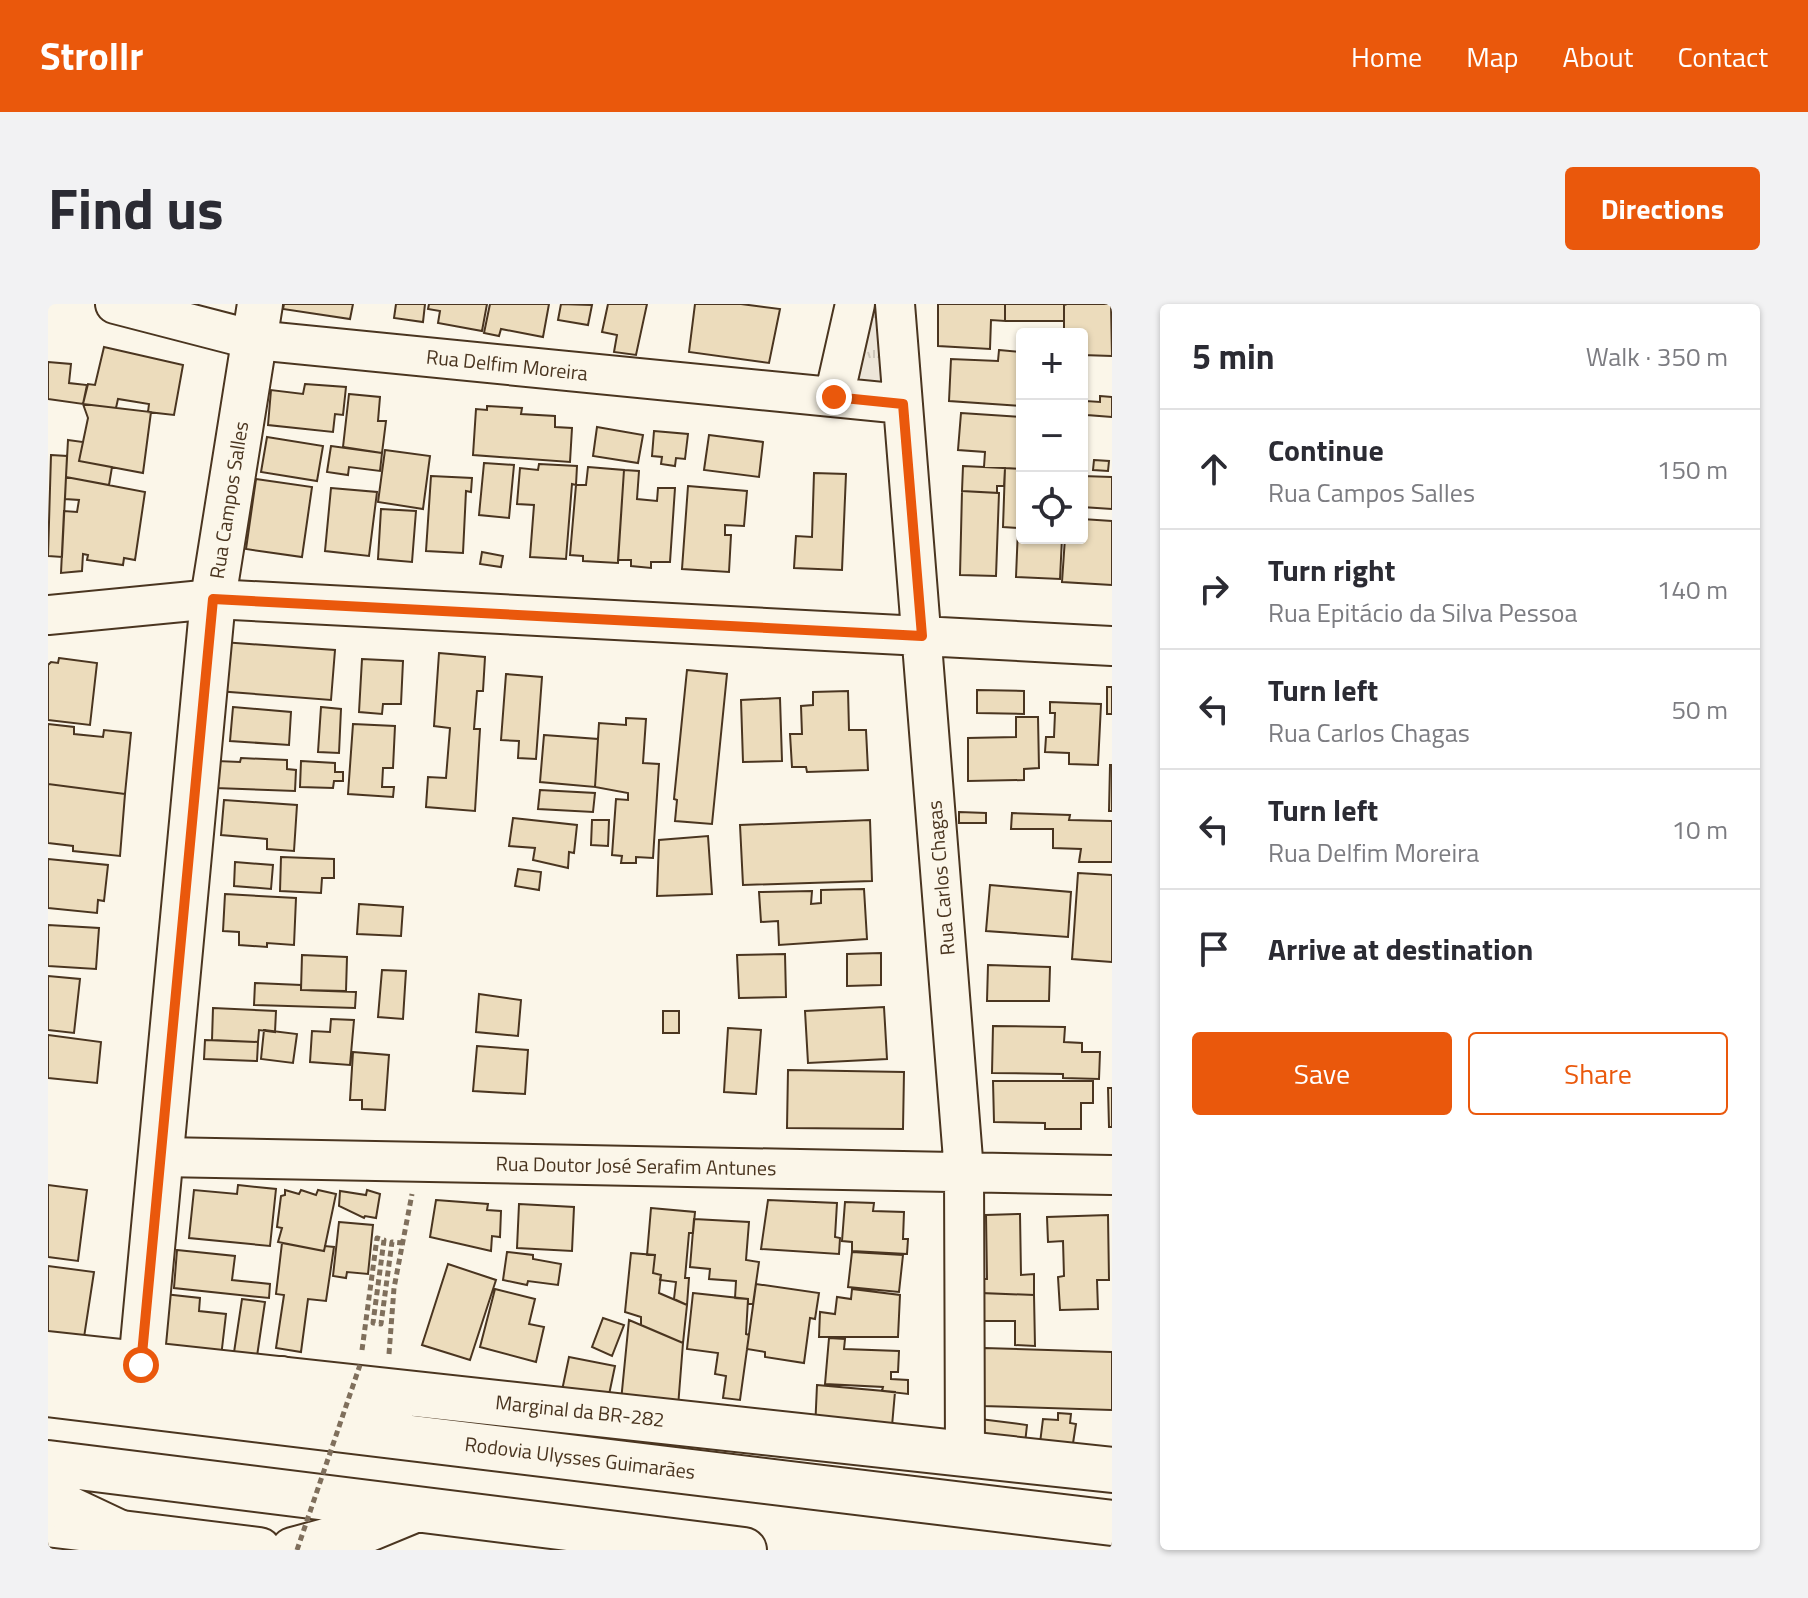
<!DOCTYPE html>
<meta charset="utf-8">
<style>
:root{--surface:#fff;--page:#f2f2f3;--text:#2b2b33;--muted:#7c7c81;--line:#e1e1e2;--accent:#ea580c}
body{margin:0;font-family:"Titillium Web",sans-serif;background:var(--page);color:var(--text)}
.controls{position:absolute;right:24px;top:24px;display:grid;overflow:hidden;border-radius:8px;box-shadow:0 2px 6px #0004}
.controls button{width:72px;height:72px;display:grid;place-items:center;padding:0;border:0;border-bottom:2px solid var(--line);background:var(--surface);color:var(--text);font:40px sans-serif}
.stop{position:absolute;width:24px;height:24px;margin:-18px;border:6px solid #ea580c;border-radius:50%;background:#fff}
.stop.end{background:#ea580c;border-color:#fff;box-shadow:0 2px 8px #0008}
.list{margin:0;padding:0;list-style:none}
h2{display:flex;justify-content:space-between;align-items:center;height:104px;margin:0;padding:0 32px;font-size:34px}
h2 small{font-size:26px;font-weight:400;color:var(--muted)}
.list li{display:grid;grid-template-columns:52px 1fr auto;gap:24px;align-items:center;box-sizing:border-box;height:120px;padding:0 32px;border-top:2px solid var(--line)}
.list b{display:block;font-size:30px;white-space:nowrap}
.list p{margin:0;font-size:26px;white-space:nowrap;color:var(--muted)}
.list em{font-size:26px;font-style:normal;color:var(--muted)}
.actions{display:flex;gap:16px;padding:24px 32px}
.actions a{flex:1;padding:18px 0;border:2px solid var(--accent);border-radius:8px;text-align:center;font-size:28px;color:var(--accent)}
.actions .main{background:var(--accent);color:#fff}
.icon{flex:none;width:44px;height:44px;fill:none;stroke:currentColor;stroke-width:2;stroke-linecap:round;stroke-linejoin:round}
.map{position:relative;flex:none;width:1064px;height:1246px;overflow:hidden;border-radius:8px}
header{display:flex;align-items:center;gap:48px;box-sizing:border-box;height:112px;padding:0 40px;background:var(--accent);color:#fff}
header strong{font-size:38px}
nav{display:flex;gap:44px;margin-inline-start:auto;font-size:28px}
.intro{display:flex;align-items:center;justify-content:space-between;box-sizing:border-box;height:192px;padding:0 48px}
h1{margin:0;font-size:56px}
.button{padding:20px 36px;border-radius:8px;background:var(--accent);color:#fff;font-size:28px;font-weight:700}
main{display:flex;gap:48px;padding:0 48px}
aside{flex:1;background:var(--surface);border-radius:8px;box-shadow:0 2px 6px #0004}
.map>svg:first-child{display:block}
.grass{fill:url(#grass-tufts);stroke:#887966;stroke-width:2}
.building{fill:#ecdcbc;stroke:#4a3520;stroke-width:2}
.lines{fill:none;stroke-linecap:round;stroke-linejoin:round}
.minor-casing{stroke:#4a3520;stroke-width:42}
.major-casing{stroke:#4a3520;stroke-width:48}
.highway-casing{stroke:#4a3520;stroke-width:48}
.path{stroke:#7f6f5c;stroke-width:5;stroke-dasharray:6 4;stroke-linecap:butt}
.minor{stroke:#fbf6e9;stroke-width:38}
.major{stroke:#fbf6e9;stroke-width:44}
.highway{stroke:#fbf6e9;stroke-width:44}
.path-bridge{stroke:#7f6f5c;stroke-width:5;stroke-dasharray:6 4;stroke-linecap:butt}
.route{stroke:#ea580c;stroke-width:10}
.labels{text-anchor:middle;stroke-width:6;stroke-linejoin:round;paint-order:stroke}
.street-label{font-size:20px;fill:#4a3520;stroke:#fbf6e9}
</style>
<header>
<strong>Strollr</strong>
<nav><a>Home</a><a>Map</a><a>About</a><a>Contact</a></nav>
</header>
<div class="intro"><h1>Find us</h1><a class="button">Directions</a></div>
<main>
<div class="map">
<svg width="1064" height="1246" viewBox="0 0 1064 1246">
<defs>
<pattern id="grass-tufts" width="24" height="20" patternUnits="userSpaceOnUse" patternTransform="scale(2)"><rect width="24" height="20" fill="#ede6d9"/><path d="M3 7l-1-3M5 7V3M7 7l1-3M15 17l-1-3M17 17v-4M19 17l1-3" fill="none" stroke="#cdc6ba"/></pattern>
</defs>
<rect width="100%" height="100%" fill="#fbf6e9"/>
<!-- grass -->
<path class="grass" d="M807,0H847L855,100L786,93Z"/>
<!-- building -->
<path class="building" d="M236,0H305L302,15L235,5Z
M348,0H377L375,18L346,14Z
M381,0H439L434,27L390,19L392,7L380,5Z
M442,0H501L495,33L453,25L451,32L436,29Z
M513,0L544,1L540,21L510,16Z
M560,0H599L588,51L566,48L569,31L554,28Z
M647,0H693L732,5L721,59L641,48Z
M890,0H957V17L943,16L942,45L890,42Z
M957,0H1016V17H957Z
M1019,0H1063L1064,52L1034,51V30H1016V1Z
M56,43L135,61L126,111L100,108L101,100L70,95L68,104L35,100L40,80L47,81Z
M951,46L974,48V102L901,97L903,55L950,57Z
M0,58L23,60L21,79L39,81L35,100L0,95Z
M257,80L298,83L295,111L287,110L285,128L220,121L223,86L255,90Z
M301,90L332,93L330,117H338L334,149L295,143Z
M1052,92L1064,93V113L1039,111L1038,97L1052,98Z
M35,100L103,108L95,169L31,157L40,114Z
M439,102L474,104L473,110L507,112V123L524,124L522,158L425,151L428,105L439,106Z
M913,109L974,113V165L936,163L937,148L910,146Z
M549,123L595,131L590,159L545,152Z
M606,127L640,130L637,155L628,154L627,162L613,160L614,153L604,152Z
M661,131L715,138L711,173L656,166Z
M219,133L275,142L269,177L213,168Z
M20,136L35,138L31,157L64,163L61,181L18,173Z
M283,142L334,149L332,167L301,163L300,171L279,168Z
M337,146L382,152L375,205L330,198Z
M3,151L19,152L14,253L0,252Z
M1046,156L1061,157L1060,167L1045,166Z
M436,159L466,161L461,214L431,211Z
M491,160L529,162L528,181L524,180L518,255L482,253L486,201L469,200L472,164L490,166Z
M915,162L957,164L956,182H949V189L914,187Z
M540,163L576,166L570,259L535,257V252L522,251L528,181H538Z
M957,164L974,165V234H1014L1012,275L968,273L970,224L955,223Z
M576,166L591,167L589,195L609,197L610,184H627L622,258H603V264L583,262V256H570Z
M766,169L798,170L794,266L746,264L748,232L764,233Z
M383,172L424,174L423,188L418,187L415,249L378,247Z
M1034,172L1064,173V205L1034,203Z
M18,173L97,188L87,256L76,254L75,261L39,256L40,251L35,250L34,267L13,269L16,207L29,208L31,196L17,195Z
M208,175L264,183L254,253L198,245Z
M640,182L699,187L696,222L677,221V231H683L681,268L634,265Z
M283,184L329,188L321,252L277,247Z
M914,187L951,189L948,272L912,271Z
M333,205L368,207L364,258L330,255Z
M1034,215L1064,217V281L1014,278L1017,234H1034Z
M434,248L455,252L453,263L432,260Z
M174,338L287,346L283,396L169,387Z
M391,349L437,353L435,387H429L426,425H432L427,507L378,503L380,473L398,474L402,424L386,422Z
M11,354L49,359L42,421L0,416V361L3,358L10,359Z
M314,355L355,357L353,400H335L334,410L311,408Z
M639,366L679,370L664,520L627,517L629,496L626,495Z
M458,370L494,373L488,455L470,454L471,437L453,436Z
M1059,383H1064V410H1059Z
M929,386L976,387V410L929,409Z
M800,387L801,426H818L820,466L759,468L758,463H744L742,430H754L753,402L765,401V388Z
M732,394L734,457L695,458L693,396Z
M1002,398L1053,400L1050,461L1021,460V449L997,448L998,433H1006L1007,409H1002Z
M185,403L243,408L241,441L182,437Z
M273,403L293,405L291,449L270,448Z
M968,413H990L991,464L976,465V476L920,477V434L968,433Z
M578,414L598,415L595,459L611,460L605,554L588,553V559H573L574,552L564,551L568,495L580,496V489L547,483L551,419L578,421Z
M0,420L26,423V430L55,433L56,426L83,429L77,490L0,480Z
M305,420L347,422L345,464H335L334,483H346L345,493L300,490Z
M496,431L550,435L547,483L492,478Z
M193,454L239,456V465L248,466L247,487L167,484L169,457L192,458Z
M253,457L287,459V468H295V477H286L285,484L252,483Z
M1062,461H1064V507H1061Z
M0,480L77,490L72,552L25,547V542L0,539Z
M492,486L547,489L545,508L490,505Z
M176,496L249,501L246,547L219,545V535L173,531Z
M911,508L938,509V519H911Z
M964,509L1022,511L1021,516L1064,517V558H1031L1033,545L1005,544V525H963Z
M465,514L529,521L526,549L521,548L520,564L485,556L487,544L461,542Z
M544,516H561L560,542L543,541Z
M822,516L824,577L695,581L692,521Z
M660,532L664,590L609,592L611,536Z
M233,553L286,555V574H274L273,589L232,587Z
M0,555L60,561L56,597L50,596L49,609L0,604Z
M187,558L225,561L223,585L186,582Z
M470,565L493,568L491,586L467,582Z
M1030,569L1064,571V658L1024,655Z
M942,581L1023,588L1020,633L938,627Z
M816,585L819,635L731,641L730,617L713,618L711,588L764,587L763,600L773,599V586Z
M177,590L248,594L246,641L219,639V643L191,641V628L175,627Z
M311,600L355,603L353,632L309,630Z
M0,621L51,624L48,665L0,662Z
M833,649V681L799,682V650Z
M737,650L738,693L691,694L689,651Z
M254,651L299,653L298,687L253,686Z
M940,661L1002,663L1001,697H939Z
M334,666L358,667L355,715L330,713Z
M0,672L32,675L26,729L0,726Z
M207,679L253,681V686L308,688L307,704L206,701Z
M431,690L473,696L470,732L428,728Z
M836,703L839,755L760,759L757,707Z
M165,704L228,707L227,728L211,726L210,738L164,736Z
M615,707H631V729H615Z
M283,715L306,716L302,761L262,758L264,727L282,728Z
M945,722L1017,723L1016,738L1034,739V748H1052L1051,775L1015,774V770L944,769Z
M680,724L713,726L708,790L676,788Z
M216,726L249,730L245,759L213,755Z
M0,731L53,738L49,779L0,774Z
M157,736L210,738L209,757L156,755Z
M429,742L480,746L477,790L425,787Z
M305,748L341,751L337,806L314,805V796H302Z
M740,766L856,768L855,825L739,824Z
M945,777H1045V799H1033V825H997V819L946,818Z
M1060,784H1064V823H1061Z
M0,881L39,886L30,957L0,953Z
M190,881L228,885L222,942L141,934L146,886L189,890Z
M237,886L251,890L253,886L268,891L270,886L288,890L276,947L230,938L234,924L229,923L233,892L237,891Z
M319,886L332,890L328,914L317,912L316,914L291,902L292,887L318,891Z
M388,896L440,900L439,906L453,907L452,933L444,932L443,947L382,933Z
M720,896L789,899L787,933L792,934L791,950L713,945Z
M797,898L826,899L825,907L856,908L855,935H860L859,950L804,947V938L794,937Z
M471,900L526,903L524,947L469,944Z
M603,904L647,908L645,929H641L637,974H641L639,1001L626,995L628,978L612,976L613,971L605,969L607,951H599Z
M972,910L973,971L986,970V991L932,989L931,975H939L938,911Z
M1060,911L1061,976H1049L1050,1005L1012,1006L1010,973L1016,972L1015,937L1000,938L999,913Z
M646,915L701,918L698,956L711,958L705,1000H700V995L687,994L688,977L661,975L662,965L642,963Z
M291,918L325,921L320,970L299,968L298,974L285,972Z
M234,939L276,947L277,942L286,943L278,997L260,995L253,1048L228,1044L236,991L228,990Z
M129,946L187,952L184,976L222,980L221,994L126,984Z
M459,948L485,951V955L513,960L510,981L480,977L479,981L455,976Z
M804,948L855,951L851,988L800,983Z
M583,949L607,951L605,969L613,971L611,989L639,1001L635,1039L593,1021V1013L577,1008Z
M400,960L448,976L422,1056L374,1041Z
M0,962L46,968L35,1040L0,1036Z
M708,980L771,989L767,1015L762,1014L756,1059L717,1053V1048L699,1045Z
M447,985L487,995L481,1020L496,1023L488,1058L432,1043Z
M804,985L852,991L850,1033H771L772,1008L787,1010L789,993L803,995Z
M645,989L700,995L698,1030L701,1031L692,1096L675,1094L678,1072L667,1070L670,1049L639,1045Z
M934,989L986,991L987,1042L967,1041V1017H933Z
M116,990L152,994L151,1007L178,1010L173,1053L109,1045Z
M194,995L217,998L208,1059L185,1055Z
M555,1014L576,1021L564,1052L544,1043Z
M581,1016L635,1039L630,1103L573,1097Z
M781,1034L797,1035L796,1045L851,1047L850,1068H843V1075L860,1076V1090L834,1087L835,1083L777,1080Z
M936,1044L1064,1048V1106L934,1102Z
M521,1053L567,1062L558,1105L512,1096Z
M769,1081L847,1088L844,1122L767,1126Z
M1010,1109L1023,1110L1022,1119L1028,1120L1023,1152L991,1147L995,1115L1010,1116Z
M932,1115L979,1121L976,1148L929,1142Z"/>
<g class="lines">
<defs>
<path id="minor" d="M67,0L206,36L855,100
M847,0L916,868L917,1148
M786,93L807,0
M0,311L165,295L1064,342
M113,853L1064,871"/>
<path id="major" d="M0,1050L1064,1166
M93,1061L165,295L212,0
M0,1220L211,1246"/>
<path id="highway" d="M233,1075L342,1112
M0,1090L1064,1219
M0,1159L696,1246
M0,1195L72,1229
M245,1246L318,1226L364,1207"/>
</defs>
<!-- minor casing -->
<use href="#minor" class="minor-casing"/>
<!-- major casing -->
<use href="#major" class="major-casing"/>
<!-- highway casing -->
<use href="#highway" class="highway-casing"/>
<!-- path -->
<path class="path" d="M314,1046L329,934L336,936L325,1019L333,1020L344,938L355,939
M341,1050L346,984L364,890"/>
<!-- minor -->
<use href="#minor" class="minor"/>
<!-- major -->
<use href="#major" class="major"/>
<!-- highway -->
<use href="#highway" class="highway"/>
<!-- path-bridge -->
<path class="path-bridge" d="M249,1246L312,1061"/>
</g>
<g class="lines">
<!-- route -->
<path class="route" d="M93,1061L165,295L874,332L855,100L786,93"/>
</g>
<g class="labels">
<!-- street labels -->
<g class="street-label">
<text transform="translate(459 61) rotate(6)" y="7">Rua Delfim Moreira</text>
<text transform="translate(181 196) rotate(-81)" y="7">Rua Campos Salles</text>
<text transform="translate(893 574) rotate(-95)" y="7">Rua Carlos Chagas</text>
<text transform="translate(588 862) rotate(1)" y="7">Rua Doutor José Serafim Antunes</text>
<text transform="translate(532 1107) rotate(6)" y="7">Marginal da BR-282</text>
<text transform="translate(532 1154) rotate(7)" y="7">Rodovia Ulysses Guimarães</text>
</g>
</g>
</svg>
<div class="controls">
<button>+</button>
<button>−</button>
<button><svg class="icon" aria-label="locate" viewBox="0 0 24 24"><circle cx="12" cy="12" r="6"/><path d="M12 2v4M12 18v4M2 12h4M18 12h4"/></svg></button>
</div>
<div class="stop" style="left:93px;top:1061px"></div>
<div class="stop end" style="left:786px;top:93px"></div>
</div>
<aside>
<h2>5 min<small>Walk · 350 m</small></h2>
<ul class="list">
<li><svg class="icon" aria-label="ahead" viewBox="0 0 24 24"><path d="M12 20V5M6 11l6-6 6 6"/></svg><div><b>Continue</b><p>Rua Campos Salles</p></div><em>150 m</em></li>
<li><svg class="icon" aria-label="right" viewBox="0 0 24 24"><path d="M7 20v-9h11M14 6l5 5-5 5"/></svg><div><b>Turn right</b><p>Rua Epitácio da Silva Pessoa</p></div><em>140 m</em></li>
<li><svg class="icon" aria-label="left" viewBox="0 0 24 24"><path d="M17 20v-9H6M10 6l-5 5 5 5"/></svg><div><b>Turn left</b><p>Rua Carlos Chagas</p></div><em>50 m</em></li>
<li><svg class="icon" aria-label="left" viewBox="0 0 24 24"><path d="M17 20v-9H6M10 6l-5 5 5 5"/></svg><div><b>Turn left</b><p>Rua Delfim Moreira</p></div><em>10 m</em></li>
<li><svg class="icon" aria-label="arrive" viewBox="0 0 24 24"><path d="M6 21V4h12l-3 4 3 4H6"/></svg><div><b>Arrive at destination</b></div></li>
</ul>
<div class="actions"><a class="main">Save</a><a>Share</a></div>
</aside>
</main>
